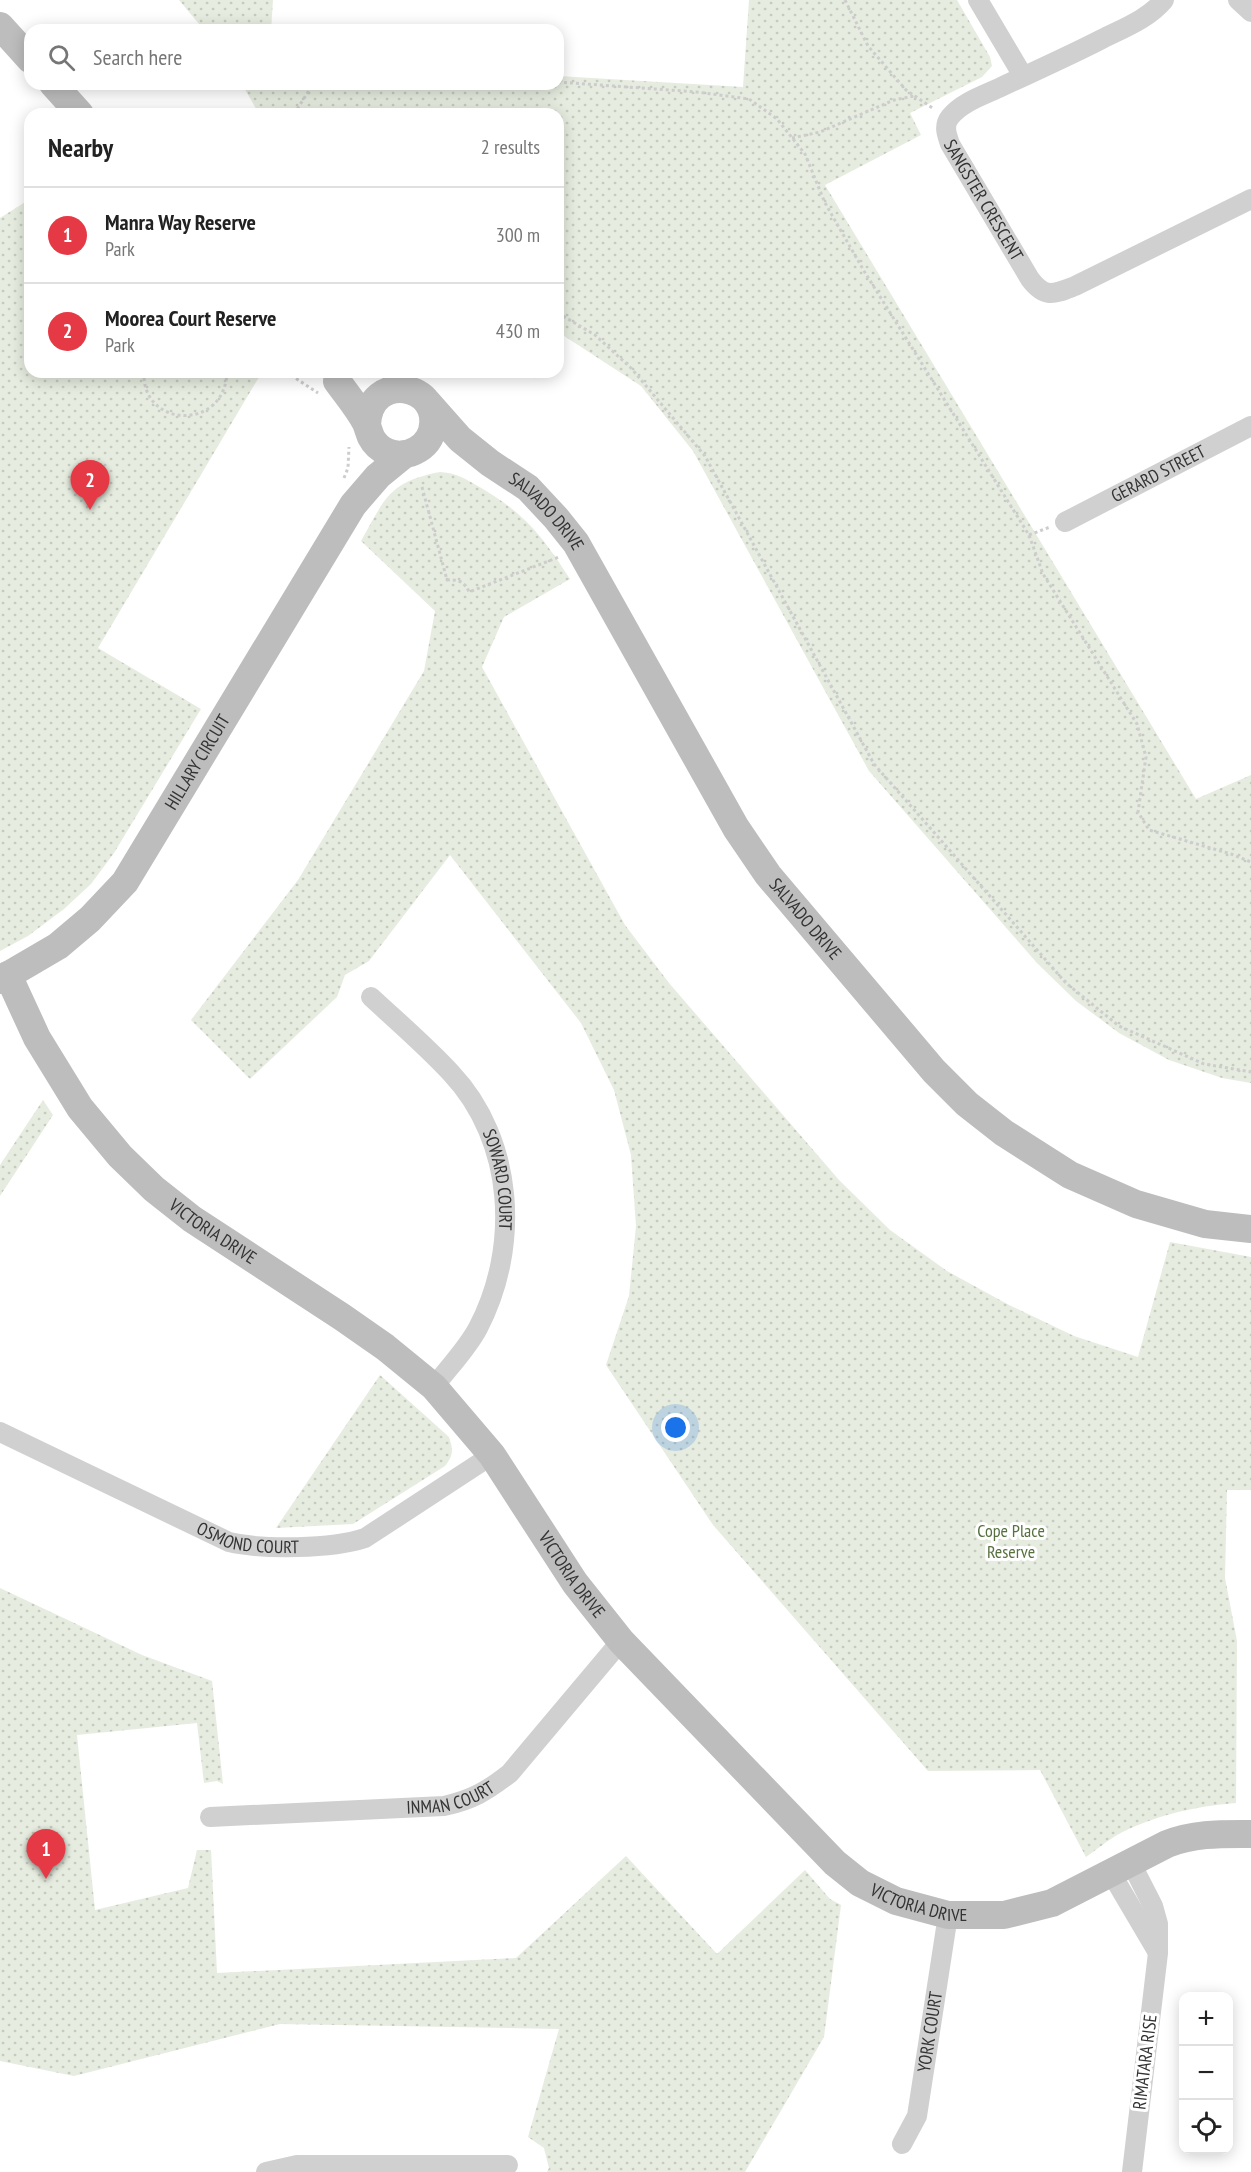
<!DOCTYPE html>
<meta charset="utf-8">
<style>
:root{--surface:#fff;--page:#f6f6f6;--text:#222;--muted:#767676;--line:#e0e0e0;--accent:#e63946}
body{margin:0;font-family:"PT Sans Narrow",sans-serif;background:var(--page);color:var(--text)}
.controls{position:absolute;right:18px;bottom:18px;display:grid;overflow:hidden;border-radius:12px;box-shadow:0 3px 15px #0003}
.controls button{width:54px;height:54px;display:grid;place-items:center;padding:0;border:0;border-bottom:2px solid var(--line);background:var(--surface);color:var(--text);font:30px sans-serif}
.you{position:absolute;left:676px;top:1428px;width:21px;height:21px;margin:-15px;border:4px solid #fff;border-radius:50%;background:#1a73e8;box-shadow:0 0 0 9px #1a73e833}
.badge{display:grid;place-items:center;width:39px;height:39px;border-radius:50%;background:var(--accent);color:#fff;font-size:20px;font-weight:700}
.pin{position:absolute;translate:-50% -50px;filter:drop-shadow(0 2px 3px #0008)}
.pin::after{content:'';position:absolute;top:32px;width:21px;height:18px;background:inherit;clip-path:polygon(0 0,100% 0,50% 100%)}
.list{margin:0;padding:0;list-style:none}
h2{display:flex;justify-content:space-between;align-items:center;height:78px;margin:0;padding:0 24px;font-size:26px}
h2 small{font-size:20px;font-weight:400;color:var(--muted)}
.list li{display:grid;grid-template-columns:39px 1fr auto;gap:18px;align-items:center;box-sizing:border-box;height:96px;padding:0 24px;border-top:2px solid var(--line)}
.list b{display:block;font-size:22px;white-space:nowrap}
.list p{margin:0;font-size:20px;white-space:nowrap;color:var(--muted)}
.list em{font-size:20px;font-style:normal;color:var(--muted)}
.icon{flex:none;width:33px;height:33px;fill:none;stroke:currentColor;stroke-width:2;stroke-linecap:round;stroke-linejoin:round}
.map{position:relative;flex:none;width:1251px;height:2172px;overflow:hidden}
.search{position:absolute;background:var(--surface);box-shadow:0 3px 15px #0003;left:24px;top:24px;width:540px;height:66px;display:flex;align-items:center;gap:15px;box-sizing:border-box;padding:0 21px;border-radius:18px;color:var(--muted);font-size:22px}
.panel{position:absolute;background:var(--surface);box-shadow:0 3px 15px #0003;left:24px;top:108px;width:540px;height:270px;border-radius:18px}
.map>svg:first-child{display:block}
.grass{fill:url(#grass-dots)}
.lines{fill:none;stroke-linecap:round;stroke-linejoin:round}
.path{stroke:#cdcdcd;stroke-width:3;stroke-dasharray:3 3;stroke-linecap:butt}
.street{stroke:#d0d0d0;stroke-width:20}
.secondary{stroke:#bdbdbd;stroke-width:28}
.labels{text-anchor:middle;stroke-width:6;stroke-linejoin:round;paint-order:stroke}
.street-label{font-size:18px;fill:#333;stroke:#fff}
.park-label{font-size:18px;fill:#56703f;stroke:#fff}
</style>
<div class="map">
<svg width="1251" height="2172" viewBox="0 0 1251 2172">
<defs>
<pattern id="grass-dots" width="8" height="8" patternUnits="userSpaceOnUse" patternTransform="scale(1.5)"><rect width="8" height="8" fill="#e6ecdf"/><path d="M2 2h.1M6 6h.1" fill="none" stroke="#c6cbc0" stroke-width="1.8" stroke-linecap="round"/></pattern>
</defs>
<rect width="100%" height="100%" fill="#fff"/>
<!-- grass -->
<path class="grass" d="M179,0H273L271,30H204Z
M749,0H957L990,57L992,66L982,77L910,113L921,135L825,185L1196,799L1251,775V1083L1222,1078L1169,1060L1119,1033L1076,1001L1037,963L869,771L693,451L641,386L558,332V114H259L242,84H558V76L743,87Z
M30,199V372H262L98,648L201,709L114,853L91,884L64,909L28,936L0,951V218Z
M440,472C458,473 467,480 483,489C526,515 543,537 570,579L504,617L482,667L625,925L669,983L839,1180L890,1230L947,1271L1009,1305L1074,1336L1138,1357L1170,1242L1251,1257V1490H1227L1225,1578L1237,1641L1236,1803C1196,1806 1152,1816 1117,1835C1107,1841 1096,1850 1086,1857L1040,1770L928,1771L713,1525L606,1365L629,1296L636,1226L631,1155L614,1090L581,1023L450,855L369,961L345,975L337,997L250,1079L191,1020L298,880L424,671L435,611L361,541C385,499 388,482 440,472Z
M43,1100L53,1115L0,1196V1165Z
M380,1375L449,1437C453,1449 454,1455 445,1466L353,1524L276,1528Z
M0,1588L142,1655L212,1681L223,1784L217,1781L204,1783L197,1723L77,1735L95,1910L188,1888L197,1850H211L217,1973L516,1958L626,1856L717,1954L805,1870L830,1899L841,1905L824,2037L745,2172H547L549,2168L544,2148L528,2137L559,2029L280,2024L74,2076L0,2061Z"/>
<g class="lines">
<!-- path -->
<path class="path" d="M845,0L868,46L906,90L934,109
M558,82L697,92L749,99L777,119L805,154L825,203L864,271L1029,535L1043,574L1137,724L1146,757L1138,812L1149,830L1231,854L1251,862
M294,114L310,89L318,84
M792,138L820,132L894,100L914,96
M558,313L595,335L631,368L705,456L874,764L1066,983L1119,1026L1204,1064L1251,1072
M144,372C141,428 225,432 227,372
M286,372L318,393
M344,478L348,468L349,447
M422,487L447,580C458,579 465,582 469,592L559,557
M1029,535L1050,527"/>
<!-- street -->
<g class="street">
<path d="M978,0L1023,76"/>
<path id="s1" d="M1164,0C1148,19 1124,28 1102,39C1069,56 1035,71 1001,87C984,95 962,102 950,117C943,126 947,135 950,144L1030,279C1045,299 1054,294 1075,286L1251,199"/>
<path d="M1238,0L1251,12"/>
<path id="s2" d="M1065,522L1251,426"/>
<path id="s3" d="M371,997C398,1022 426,1046 451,1073C515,1141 520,1248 478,1328C467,1349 448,1368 434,1387"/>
<path id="s4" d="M0,1432L229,1542C263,1550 332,1549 365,1538L492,1455"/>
<path id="s5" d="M210,1817L444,1806C472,1800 487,1791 510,1773L621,1641"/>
<path d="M1131,1863L1153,1906L1158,1924V1953L1132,2172"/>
<path d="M1111,1873L1157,1951"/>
<path id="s6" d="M902,2144L917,2116L948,1915"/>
<path d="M266,2172L297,2165H508"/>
</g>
<!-- secondary -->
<g class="secondary">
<path d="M0,26L30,59"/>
<path d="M53,84L80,114"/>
<path d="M337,381C347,395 359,409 366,423C368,428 369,432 371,437C378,451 395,458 410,453C421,449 429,442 432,431C444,383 369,370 367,425"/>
<path id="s7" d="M429,404L460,439L490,463L528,488L556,518L576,543L736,828L768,875L934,1071L967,1104L1004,1133L1070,1175L1136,1204L1205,1224L1251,1229"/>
<path id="s8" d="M8,975L37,1038L80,1108L120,1156L154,1189L192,1219L342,1317L385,1347L434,1387L492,1455L575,1583L621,1641L835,1863L860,1883L896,1901L948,1915H1004L1052,1903L1167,1844C1195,1833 1222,1834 1251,1834"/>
<path id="s9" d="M0,980L58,946L90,919L125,882L353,505L378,476L405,454"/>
</g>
</g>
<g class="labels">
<!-- street labels -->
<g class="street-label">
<text dy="6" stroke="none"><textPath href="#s1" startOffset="339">SANGSTER CRESCENT</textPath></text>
<text dy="6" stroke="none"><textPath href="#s2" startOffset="105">GERARD STREET</textPath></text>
<text dy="6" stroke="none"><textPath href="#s7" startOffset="160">SALVADO DRIVE</textPath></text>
<text dy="6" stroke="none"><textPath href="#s9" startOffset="300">HILLARY CIRCUIT</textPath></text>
<text dy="6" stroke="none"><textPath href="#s7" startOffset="645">SALVADO DRIVE</textPath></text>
<text dy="6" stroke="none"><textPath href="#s3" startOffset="230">SOWARD COURT</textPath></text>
<text dy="6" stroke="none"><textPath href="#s8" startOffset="334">VICTORIA DRIVE</textPath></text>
<text dy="6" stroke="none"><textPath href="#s4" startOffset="272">OSMOND COURT</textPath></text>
<text dy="6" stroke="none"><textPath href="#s8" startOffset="838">VICTORIA DRIVE</textPath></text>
<text dy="6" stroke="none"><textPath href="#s5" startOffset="242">INMAN COURT</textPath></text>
<text dy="6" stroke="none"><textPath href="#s8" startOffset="1324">VICTORIA DRIVE</textPath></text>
<text dy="6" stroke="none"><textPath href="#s6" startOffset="117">YORK COURT</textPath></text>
<text transform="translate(1145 2062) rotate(-83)" y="6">RIMATARA RISE</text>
</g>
<!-- park labels -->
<g class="park-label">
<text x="1011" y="1537">Cope Place<tspan x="1011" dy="21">Reserve</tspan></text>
</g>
</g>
</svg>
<div class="controls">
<button>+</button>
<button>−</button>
<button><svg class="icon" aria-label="locate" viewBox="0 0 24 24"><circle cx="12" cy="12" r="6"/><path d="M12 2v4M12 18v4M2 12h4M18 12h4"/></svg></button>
</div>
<div class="you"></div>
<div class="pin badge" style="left:46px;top:1879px">1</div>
<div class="pin badge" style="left:90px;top:510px">2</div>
<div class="search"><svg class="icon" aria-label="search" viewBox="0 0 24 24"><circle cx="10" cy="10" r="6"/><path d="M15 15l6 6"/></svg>Search here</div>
<section class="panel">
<h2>Nearby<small>2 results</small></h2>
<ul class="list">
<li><span class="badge">1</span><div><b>Manra Way Reserve</b><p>Park</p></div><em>300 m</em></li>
<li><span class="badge">2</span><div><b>Moorea Court Reserve</b><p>Park</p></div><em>430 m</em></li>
</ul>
</section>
</div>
